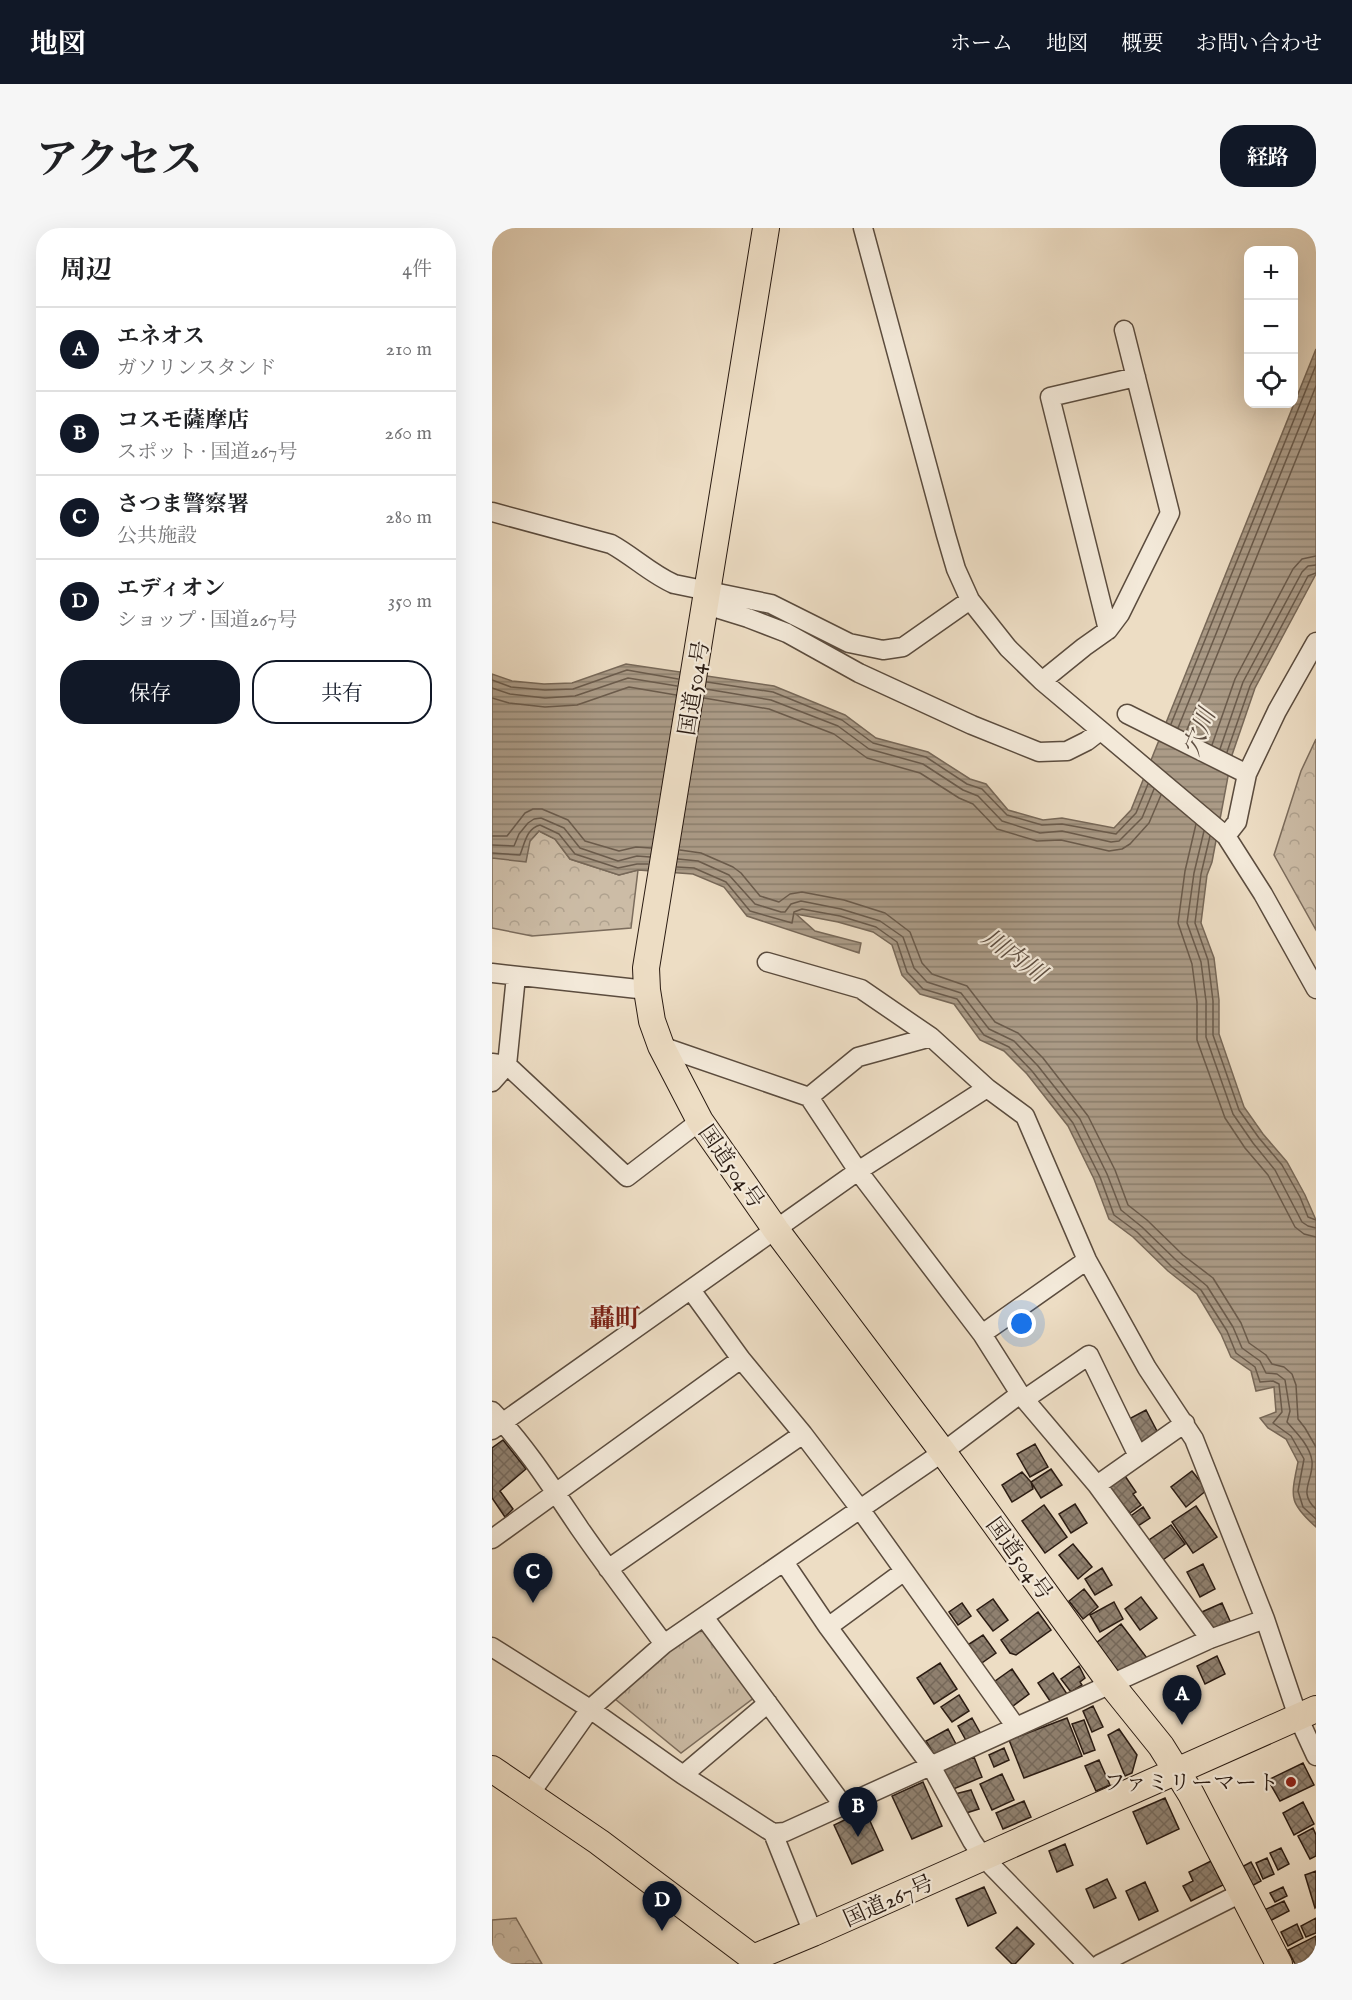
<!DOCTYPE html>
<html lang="ja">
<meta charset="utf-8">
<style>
:root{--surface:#fff;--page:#f6f6f6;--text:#202124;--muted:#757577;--line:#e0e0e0;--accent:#111827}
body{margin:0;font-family:"IM FELL English","Noto Serif JP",serif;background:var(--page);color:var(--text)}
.controls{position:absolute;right:18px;top:18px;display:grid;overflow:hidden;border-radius:12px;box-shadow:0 6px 24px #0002}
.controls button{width:54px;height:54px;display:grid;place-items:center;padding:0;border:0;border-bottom:2px solid var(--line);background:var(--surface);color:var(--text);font:30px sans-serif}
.you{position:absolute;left:530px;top:1096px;width:21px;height:21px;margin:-15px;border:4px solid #fff;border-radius:50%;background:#1a73e8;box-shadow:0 0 0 9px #1a73e833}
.badge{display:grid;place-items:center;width:39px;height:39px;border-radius:50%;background:var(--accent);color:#fff;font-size:20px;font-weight:700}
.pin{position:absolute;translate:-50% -50px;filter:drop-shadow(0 2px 3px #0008)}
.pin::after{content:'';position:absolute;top:32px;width:21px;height:18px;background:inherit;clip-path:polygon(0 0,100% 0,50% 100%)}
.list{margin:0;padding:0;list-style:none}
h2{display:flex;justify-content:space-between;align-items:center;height:78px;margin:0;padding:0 24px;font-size:26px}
h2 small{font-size:20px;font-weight:400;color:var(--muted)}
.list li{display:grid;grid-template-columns:39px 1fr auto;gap:18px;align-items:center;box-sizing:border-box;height:84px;padding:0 24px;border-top:2px solid var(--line)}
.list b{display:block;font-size:22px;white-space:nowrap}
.list p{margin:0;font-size:20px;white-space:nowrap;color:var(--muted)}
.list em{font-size:20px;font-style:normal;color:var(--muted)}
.actions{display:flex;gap:12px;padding:18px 24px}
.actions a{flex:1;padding:14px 0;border:2px solid var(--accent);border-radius:24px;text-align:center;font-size:21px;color:var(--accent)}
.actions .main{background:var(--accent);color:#fff}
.icon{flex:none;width:33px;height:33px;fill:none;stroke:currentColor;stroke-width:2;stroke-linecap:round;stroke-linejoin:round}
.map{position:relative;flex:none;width:824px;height:1736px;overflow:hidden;border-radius:24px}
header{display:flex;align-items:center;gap:36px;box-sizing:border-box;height:84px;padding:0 30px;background:var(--accent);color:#fff}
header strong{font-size:28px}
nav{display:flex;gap:33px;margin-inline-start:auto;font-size:21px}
.intro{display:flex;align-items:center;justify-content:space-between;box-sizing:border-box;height:144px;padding:0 36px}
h1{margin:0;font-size:42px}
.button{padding:15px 27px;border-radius:24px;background:var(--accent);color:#fff;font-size:21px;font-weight:700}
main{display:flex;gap:36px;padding:0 36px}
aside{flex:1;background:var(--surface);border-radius:24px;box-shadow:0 6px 24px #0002}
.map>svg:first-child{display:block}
.forest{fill:url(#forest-crowns);stroke:#7b6c5c;stroke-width:1.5}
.park{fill:url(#park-tufts);stroke:#7b6c5c;stroke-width:1.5}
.water{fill:url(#water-rules);stroke:#776858;stroke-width:1.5}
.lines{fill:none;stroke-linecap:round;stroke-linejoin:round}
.shore{stroke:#6a5b4c;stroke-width:1.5}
.building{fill:url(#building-cross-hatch);stroke:#2a1b12;stroke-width:1.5}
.minor-casing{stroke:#5b4c3e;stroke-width:21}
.highway-casing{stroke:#2a1b12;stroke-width:28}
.minor{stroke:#f3e9d9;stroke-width:18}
.highway{stroke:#edddc4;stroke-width:26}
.poi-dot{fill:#8f2418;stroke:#f3e9d9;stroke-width:2}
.labels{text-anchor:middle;stroke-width:4.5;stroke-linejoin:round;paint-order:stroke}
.street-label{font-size:22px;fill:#2a1b12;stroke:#f3e9d9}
.poi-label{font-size:22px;fill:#2a1b12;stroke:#f3e9d9;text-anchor:end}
.water-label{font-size:24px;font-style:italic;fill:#5e4e41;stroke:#f3e9d9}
.quarter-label{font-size:26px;font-weight:bold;fill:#7a1f14;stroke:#f3e9d9}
</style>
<header>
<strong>地図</strong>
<nav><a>ホーム</a><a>地図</a><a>概要</a><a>お問い合わせ</a></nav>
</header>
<div class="intro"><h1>アクセス</h1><a class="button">経路</a></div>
<main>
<aside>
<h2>周辺<small>4件</small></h2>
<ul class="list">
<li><span class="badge">A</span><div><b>エネオス</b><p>ガソリンスタンド</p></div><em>210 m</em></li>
<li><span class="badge">B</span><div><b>コスモ薩摩店</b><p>スポット · 国道267号</p></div><em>260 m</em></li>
<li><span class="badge">C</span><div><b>さつま警察署</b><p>公共施設</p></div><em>280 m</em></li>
<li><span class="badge">D</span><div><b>エディオン</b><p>ショップ · 国道267号</p></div><em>350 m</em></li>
</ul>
<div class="actions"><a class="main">保存</a><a>共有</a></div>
</aside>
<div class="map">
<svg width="824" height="1736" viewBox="0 0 824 1736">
<defs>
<pattern id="forest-crowns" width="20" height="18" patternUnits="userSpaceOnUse" patternTransform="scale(1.5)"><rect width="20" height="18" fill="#ccbca6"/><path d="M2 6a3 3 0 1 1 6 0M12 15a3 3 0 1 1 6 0" fill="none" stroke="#afa18e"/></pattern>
<pattern id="park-tufts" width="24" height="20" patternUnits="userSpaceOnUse" patternTransform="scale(1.5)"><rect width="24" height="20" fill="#ccbca6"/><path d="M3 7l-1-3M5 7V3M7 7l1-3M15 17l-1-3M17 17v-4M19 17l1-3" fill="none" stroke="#afa18e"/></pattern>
<pattern id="water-rules" width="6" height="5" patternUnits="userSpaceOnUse" patternTransform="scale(1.5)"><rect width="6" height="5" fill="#ab9b87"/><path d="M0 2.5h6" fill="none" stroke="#8b7e6d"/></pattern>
<pattern id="building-cross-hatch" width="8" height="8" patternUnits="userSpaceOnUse" patternTransform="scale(1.5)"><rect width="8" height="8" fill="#8f806f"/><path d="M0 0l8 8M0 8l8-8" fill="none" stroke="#75685a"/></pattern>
</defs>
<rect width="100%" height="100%" fill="#edddc4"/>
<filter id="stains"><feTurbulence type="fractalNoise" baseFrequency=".00333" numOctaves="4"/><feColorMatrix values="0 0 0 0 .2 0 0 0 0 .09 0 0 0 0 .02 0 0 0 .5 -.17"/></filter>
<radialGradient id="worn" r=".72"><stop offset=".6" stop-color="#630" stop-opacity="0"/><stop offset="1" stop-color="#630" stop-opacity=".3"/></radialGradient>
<!-- forest -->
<path class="forest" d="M824,511V702L782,627L809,543Z
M47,603L63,611L78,631L127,647L146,642L139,700L40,708L0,700V630H6L38,613Z
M24,1690L50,1736H0V1692Z"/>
<!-- park -->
<path class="park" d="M211,1399L263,1469L189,1525L123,1471L178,1419Z"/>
<!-- water -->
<path class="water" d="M824,121V346L763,460L740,527L720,634L715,647L709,695L722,730L727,772V806L752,879L771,906L795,934L813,967L824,992V1299C796,1274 799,1269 806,1234L794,1211L776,1200L768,1190L784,1184L782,1159L764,1163L759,1143L739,1129L729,1106L705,1066L676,1043L641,1009L617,991L602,951L576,898L535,846L512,823L488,812L462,776L428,766L410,747L400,717L381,704L346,694L304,686L323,703L369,715L367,725L255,688L232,659L201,646L146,642L127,647L78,631L63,611L47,603L38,613L34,634L0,630V446L20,453L52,456L80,455L134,436L282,458L353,487L384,510L436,524L478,551L494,556L516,582L551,592L570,590L622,600L639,582Z"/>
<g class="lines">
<!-- shore -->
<path class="shore" d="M0,452L19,459L53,462L81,461L135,442L186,451
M215,454L281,464L350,492L381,515L434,529L475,556L490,561L515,587L550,597L570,596L624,606L644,585L656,556
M0,460L18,466L53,470L83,468L136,450L185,458
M214,461L279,472L346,498L377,521L431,536L471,562L486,568L510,593L548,605L570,603L619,614L627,613L650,590L662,561
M0,470L17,475L53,479L85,477L137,459L184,467
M212,470L277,481L342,506L375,530L428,545L467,570L481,576L505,601L545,613L569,612L617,623L630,621L638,616L657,595L669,567
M679,496L824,137
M686,500L824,158
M694,504L824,182
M720,517L743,451L801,341L810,331L824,328
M728,521L751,454L810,344L816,338L824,337
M735,524L758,458L816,348L824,345
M704,596L693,643L686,695L700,736L705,774V812L733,890L753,920L776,947L803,999L812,1006L824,1009
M712,603L702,645L695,695L709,734L714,773V809L741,886L761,915L783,942L810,994L816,998L824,1000
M0,608H15L33,585L41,581H50L76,592L93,613L127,623L144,619L159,620
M718,608L709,646L703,695L716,732L721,773V807L747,882L767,910L790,937L808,969L816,989L824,992
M0,617L22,618L27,606L36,595L42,591L49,590L72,600L88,620L126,633L145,628L158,629
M188,622L209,625L241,639L249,645L268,668L287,674L298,666L310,664L352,672L393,685L418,704L430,735L440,746L475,758L503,794L526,805L551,830L596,888L623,942L636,977L655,992L691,1027L721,1050L749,1095L757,1115L774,1127L780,1136L792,1139L800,1146L804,1157L806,1191L813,1200L824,1219
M0,625L28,627C33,615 34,601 48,597L67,606L83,626L126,640L145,636H156
M186,631L206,633L237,647L263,676L289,684H293L299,676L309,673L349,681L388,693L411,709L422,740L435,754L469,765L497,801L522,813L546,838L588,891L615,946L629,982L650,999L685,1033L715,1058L741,1099L750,1120L768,1133L774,1145L785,1146L793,1152L798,1183L795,1194C804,1204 818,1218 820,1233C822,1252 805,1264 824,1281
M185,639L202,640L234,654L258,683L300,695L302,684L310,681L348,688L384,699L405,714L415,744L431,761L465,771L492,807L517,819L540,843L581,895L608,949L622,987L645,1004L680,1039L709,1062L735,1103L744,1125L763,1139L768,1154L781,1153L787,1156L790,1184L781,1195L799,1208L812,1231L806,1263L811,1279L824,1291"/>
</g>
<!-- building -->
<path class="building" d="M654,1182L667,1207L648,1217L635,1192Z
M11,1212L34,1241L8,1263L21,1281L13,1289L0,1270V1220Z
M543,1216L556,1239L538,1249L525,1226Z
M559,1241L570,1257L549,1270L539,1254Z
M700,1243L715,1262L694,1279L679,1259Z
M530,1244L539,1254L541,1261L520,1274L510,1257Z
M633,1248L644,1264L641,1266L649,1277L638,1285L617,1260Z
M583,1276L595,1295L579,1305L567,1286Z
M552,1277L575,1309L553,1325L530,1293Z
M704,1278L725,1309L701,1325L680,1294Z
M651,1279L658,1290L643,1300L636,1290Z
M679,1297L693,1316L668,1334L654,1314Z
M581,1316L600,1339L586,1351L567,1327Z
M711,1336L723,1361L708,1369L695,1344Z
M610,1340L620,1357L603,1367L593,1351Z
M592,1361L606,1379L591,1391L577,1373Z
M649,1369L665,1390L648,1402L633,1381Z
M501,1371L516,1392L501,1403L485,1382Z
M622,1374L631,1391L608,1404L598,1387Z
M470,1375L479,1388L466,1397L457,1384Z
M730,1375L738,1393L718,1402L710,1384Z
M546,1384L559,1402L524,1427L518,1425L509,1412Z
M629,1396L655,1430L630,1449L604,1415Z
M491,1407L504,1425L484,1439L471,1420Z
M725,1428L733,1446L713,1456L705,1438Z
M448,1435L465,1461L442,1476L425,1450Z
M587,1438L593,1450L588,1454L590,1457L579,1464L569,1451Z
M520,1441L537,1466L517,1481L499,1456Z
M561,1445L575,1466L560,1476L546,1455Z
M467,1467L477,1483L460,1494L449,1479Z
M601,1478L611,1499L600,1504L591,1483Z
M480,1490L490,1508L476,1516L466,1498Z
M575,1490L590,1528L532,1550L517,1512Z
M592,1492L603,1522L592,1526L580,1496Z
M456,1501L465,1518L444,1530L434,1513Z
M627,1501L645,1527L640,1545L633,1548L616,1507Z
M512,1520L517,1532L502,1539L497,1527Z
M482,1529L490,1549L459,1562L451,1542Z
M607,1532L618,1557L604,1563L593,1538Z
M811,1535L822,1557L788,1573L776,1552Z
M510,1546L522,1572L500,1582L488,1556Z
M431,1554L450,1598L420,1611L400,1568Z
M479,1562L487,1581L471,1586L463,1566Z
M673,1570L687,1601L655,1616L641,1584Z
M532,1573L539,1589L511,1601L504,1585Z
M811,1574L822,1596L802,1607L791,1585Z
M373,1582L391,1622L360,1636L342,1597Z
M821,1600L824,1607V1628L818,1631L806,1608Z
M573,1616L581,1637L565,1644L557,1623Z
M789,1620L797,1636L786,1642L778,1625Z
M775,1630L782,1646L771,1651L764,1635Z
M719,1633L731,1657L699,1673L691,1658L701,1653L697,1644Z
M759,1634L769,1653L756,1660L746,1641Z
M824,1643V1679L823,1680L813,1647Z
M615,1651L624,1670L602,1680L594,1661Z
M653,1654L666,1683L647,1692L634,1663Z
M492,1659L504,1685L476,1698L464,1671Z
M791,1659L795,1668L783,1674L778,1665Z
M792,1673L797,1683L776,1694L770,1683Z
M824,1690V1705L814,1709L809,1698Z
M805,1696L811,1710L796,1718L789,1704Z
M525,1699L542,1716L523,1736H520L504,1720Z
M824,1708V1736H803L796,1722Z"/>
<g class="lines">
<defs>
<path id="minor" d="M371,0L454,307L464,341L478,372L516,420L550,453L734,608L771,666L824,761
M0,284L119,316C141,328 159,346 182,356L279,376L357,415L391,422L411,419L478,372
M214,377L256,390L295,405L367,445L480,497L547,524L575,523L595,513L608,503
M616,402L558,169L644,149
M550,453L592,419L616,402L628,386L678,285L632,102
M635,486L755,546
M734,608L745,594L755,546L785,483L824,414
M275,734L369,761L439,809
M0,745L155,762
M169,818L317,869L366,943L490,1106L528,1166L605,1257L718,1411
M0,835L15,837L135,949L208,893
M0,854L15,837L24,748
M317,869L366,829L439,809L495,860
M199,1062L249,1131L311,1206L368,1281L524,1499
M490,1106L595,1032
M533,1171L597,1127L646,1228
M0,1183C34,1218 61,1261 88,1301C115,1340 144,1378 172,1416
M0,1202L366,943L495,860L533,888L595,1032L655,1140L702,1211L773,1391L806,1489L824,1528
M605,1257L693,1195
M0,1311L249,1131
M292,1334L336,1399L439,1538L480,1613L491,1629L595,1736
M116,1341L311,1206
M212,1389L351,1577
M336,1399L411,1344
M0,1419L98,1481L191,1547L281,1605L293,1604L718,1411L773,1391
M191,1547L276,1475
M38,1566L98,1481L172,1416L451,1224L528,1166
M281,1605L321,1705
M608,1736L751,1664"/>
<path id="highway" d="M274,0L154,740L155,762L160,793L169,818L208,893L284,1002L451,1224L619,1456L669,1518L699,1566L787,1736
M0,1541L107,1614L261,1730L321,1705L824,1481"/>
</defs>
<!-- minor casing -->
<use href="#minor" class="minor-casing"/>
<!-- highway casing -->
<use href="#highway" class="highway-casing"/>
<!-- minor -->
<use href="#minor" class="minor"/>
<!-- highway -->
<use href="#highway" class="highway"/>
</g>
<!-- markers -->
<circle class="poi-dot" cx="799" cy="1554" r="6"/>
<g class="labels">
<!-- street labels -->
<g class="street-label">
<text transform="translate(201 460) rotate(-81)" y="8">国道504号</text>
<text transform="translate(240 938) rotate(55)" y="8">国道504号</text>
<text transform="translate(528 1330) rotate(54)" y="8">国道504号</text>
<text transform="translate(396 1672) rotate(-24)" y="8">国道267号</text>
</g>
<!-- poi labels -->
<g class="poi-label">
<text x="787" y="1562">ファミリーマート</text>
</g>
<!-- water labels -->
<g class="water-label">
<text transform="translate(707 504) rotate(-68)" y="8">穴川</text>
<text transform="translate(522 727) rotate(36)" y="8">川内川</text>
</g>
<!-- quarter labels -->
<g class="quarter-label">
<text x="123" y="1099">轟町</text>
</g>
</g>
<rect width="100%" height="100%" filter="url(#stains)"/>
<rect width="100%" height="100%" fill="url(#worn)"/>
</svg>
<div class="controls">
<button>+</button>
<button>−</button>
<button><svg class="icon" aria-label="locate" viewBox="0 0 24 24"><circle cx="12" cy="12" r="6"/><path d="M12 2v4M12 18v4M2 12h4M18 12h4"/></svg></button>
</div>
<div class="you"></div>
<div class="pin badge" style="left:690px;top:1497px">A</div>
<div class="pin badge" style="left:366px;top:1609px">B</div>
<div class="pin badge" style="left:41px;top:1375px">C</div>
<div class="pin badge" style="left:170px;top:1703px">D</div>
</div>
</main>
